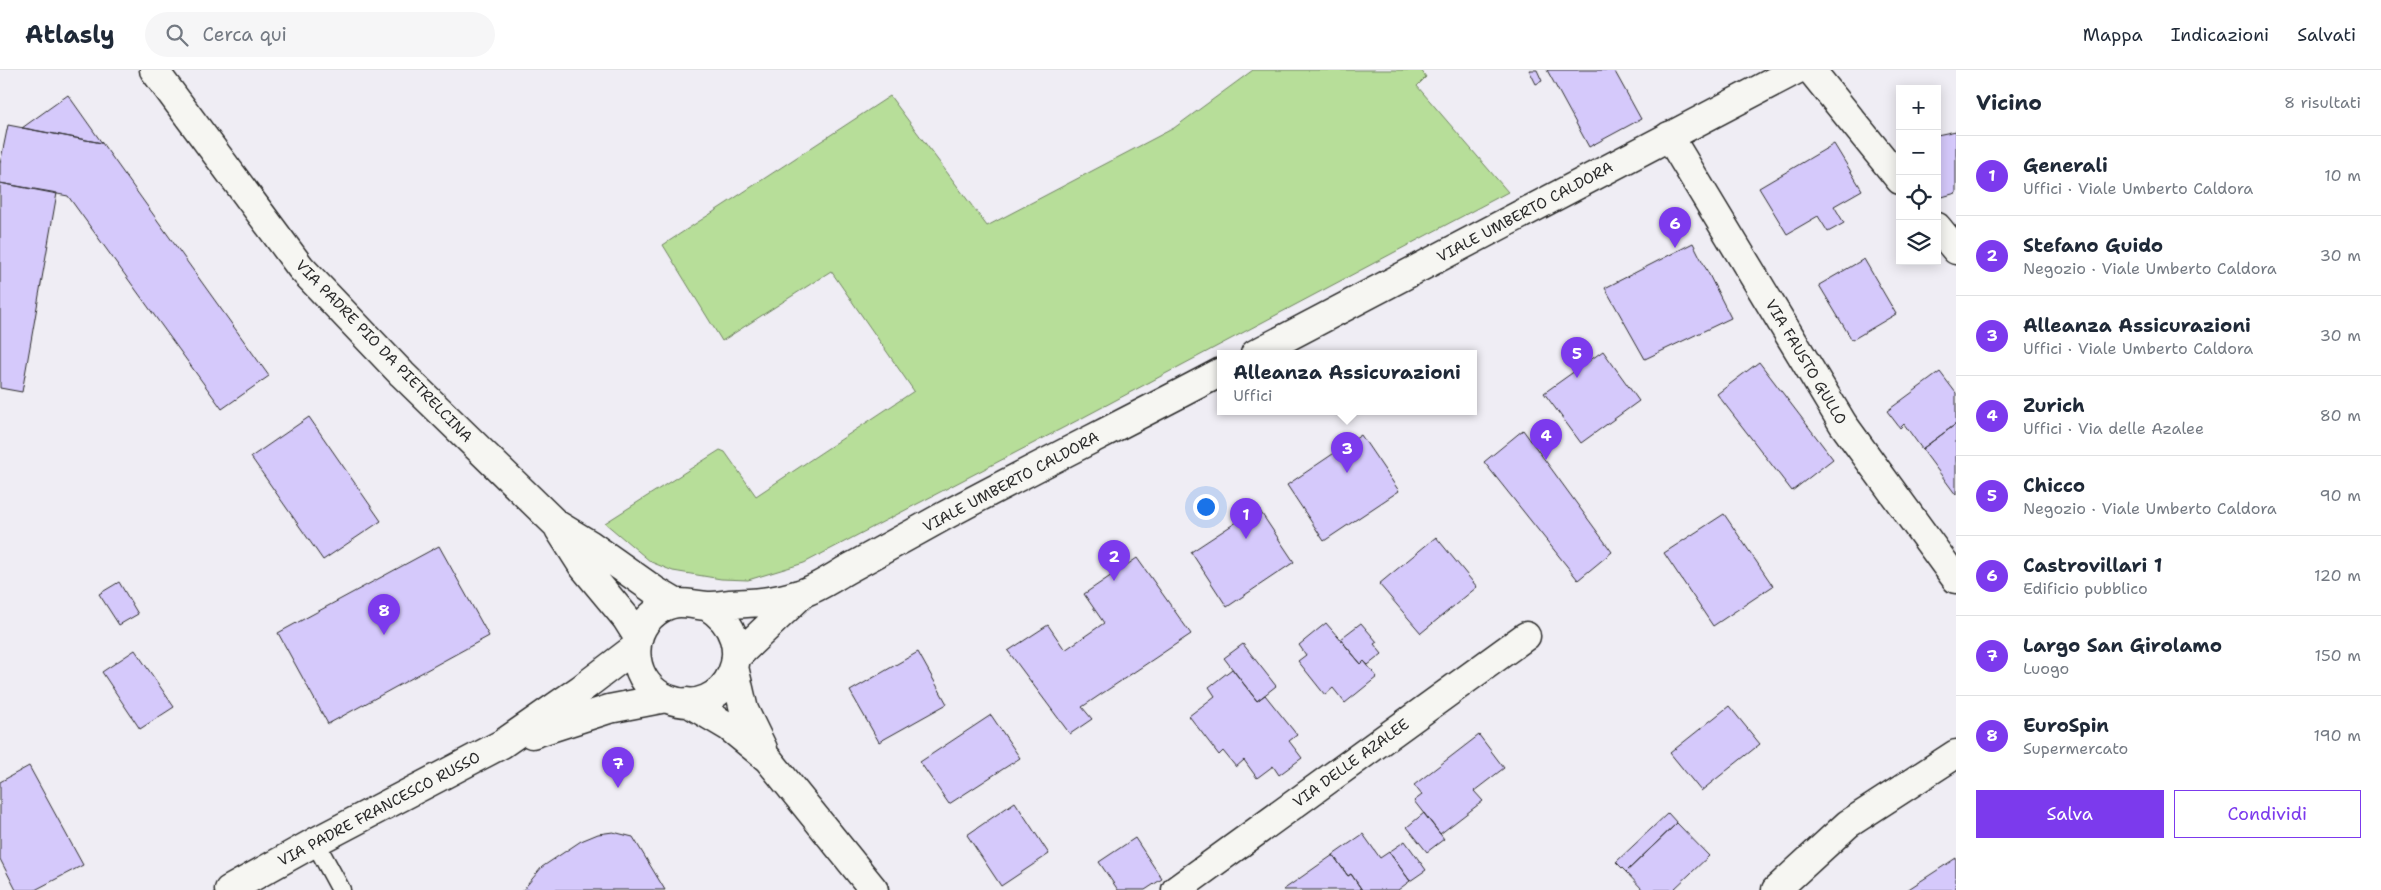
<!DOCTYPE html>
<html lang="it">
<meta charset="utf-8">
<style>
:root{--surface:#fff;--page:#f6f6f7;--text:#1f2937;--muted:#747a83;--line:#e0e1e3;--accent:#7c3aed}
body{margin:0;font-family:"Shantell Sans",sans-serif;background:var(--page);color:var(--text)}
.controls{position:absolute;right:15px;top:15px;display:grid;overflow:hidden;border-radius:0px;box-shadow:0 2px 12px #0003}
.controls button{width:45px;height:45px;display:grid;place-items:center;padding:0;border:0;border-bottom:1px solid var(--line);background:var(--surface);color:var(--text);font:25px sans-serif}
.you{position:absolute;left:1205px;top:436px;width:18px;height:18px;margin:-12px;border:4px solid #fff;border-radius:50%;background:#1a73e8;box-shadow:0 0 0 8px #1a73e833}
.badge{display:grid;place-items:center;width:32px;height:32px;border-radius:50%;background:var(--accent);color:#fff;font-size:16px;font-weight:700}
.pin{position:absolute;translate:-50% -41px;filter:drop-shadow(0 1px 2px #0008)}
.pin::after{content:'';position:absolute;top:26px;width:18px;height:15px;background:inherit;clip-path:polygon(0 0,100% 0,50% 100%)}
.popup{position:absolute;left:1217px;top:280px;width:260px;height:65px;box-sizing:border-box;display:grid;place-content:center;border-radius:0px;background:var(--surface);filter:drop-shadow(0 1px 4px #0005);font-size:16px;white-space:nowrap;color:var(--muted)}
.popup b{font-size:19px;color:var(--text)}
.popup::after{content:'';position:absolute;left:50%;top:100%;margin-left:-10px;border:10px solid transparent;border-top-color:var(--surface)}
.list{margin:0;padding:0;list-style:none}
h2{display:flex;justify-content:space-between;align-items:center;height:65px;margin:0;padding:0 20px;font-size:21px}
h2 small{font-size:16px;font-weight:400;color:var(--muted)}
.list li{display:grid;grid-template-columns:32px 1fr auto;gap:15px;align-items:center;box-sizing:border-box;height:80px;padding:0 20px;border-top:1px solid var(--line)}
.list b{display:block;font-size:19px;white-space:nowrap}
.list p{margin:0;font-size:16px;white-space:nowrap;color:var(--muted)}
.list em{font-size:16px;font-style:normal;color:var(--muted)}
.actions{display:flex;gap:10px;padding:15px 20px}
.actions a{flex:1;padding:11px 0;border:1px solid var(--accent);border-radius:0px;text-align:center;font-size:18px;color:var(--accent)}
.actions .main{background:var(--accent);color:#fff}
.icon{flex:none;width:28px;height:28px;fill:none;stroke:currentColor;stroke-width:2;stroke-linecap:round;stroke-linejoin:round}
.map{position:relative;flex:none;width:1956px;height:820px;overflow:hidden}
header{display:flex;align-items:center;gap:30px;box-sizing:border-box;height:70px;padding:0 25px;background:var(--surface);border-bottom:1px solid var(--line)}
header strong{font-size:24px}
nav{display:flex;gap:28px;margin-inline-start:auto;font-size:18px}
.search{width:350px;height:45px;background:var(--page);display:flex;align-items:center;gap:12px;box-sizing:border-box;padding:0 18px;border-radius:28px;color:var(--muted);font-size:19px}
main{display:flex}
aside{flex:1;background:var(--surface)}
.map>svg:first-child{display:block}
.green{fill:#b7de99;stroke:#718462}
.building{fill:#d5c9fb;stroke:#2b2b2b}
.lines{fill:none;stroke-linecap:round;stroke-linejoin:round}
.service-casing{stroke:#2b2b2b;stroke-width:21}
.minor-casing{stroke:#2b2b2b;stroke-width:31}
.tertiary-casing{stroke:#2b2b2b;stroke-width:31}
.service{stroke:#f6f6f2;stroke-width:18}
.minor{stroke:#f6f6f2;stroke-width:28}
.tertiary{stroke:#f6f6f2;stroke-width:28}
.labels{text-anchor:middle;stroke-width:5;stroke-linejoin:round;paint-order:stroke}
.street-label{font-size:15px;fill:#2b2b2b;stroke:#f6f6f2}
</style>
<header>
<strong>Atlasly</strong>
<div class="search"><svg class="icon" aria-label="search" viewBox="0 0 24 24"><circle cx="10" cy="10" r="6"/><path d="M15 15l6 6"/></svg>Cerca qui</div>
<nav><a>Mappa</a><a>Indicazioni</a><a>Salvati</a></nav>
</header>
<main>
<div class="map">
<svg width="1956" height="820" viewBox="0 0 1956 820">
<rect width="100%" height="100%" fill="#efedf4"/>
<filter id="ink" filterUnits="userSpaceOnUse"><feTurbulence type="fractalNoise" baseFrequency=".02" numOctaves="2"/><feDisplacementMap in="SourceGraphic" scale="10" xChannelSelector="R" yChannelSelector="G"/><feConvolveMatrix kernelMatrix="1 2 1 2 8 2 1 2 1" color-interpolation-filters="sRGB"/></filter>
<g filter="url(#ink)">
<!-- green -->
<path class="green" d="M1253,0H1421L1426,7L1417,16L1508,122L1082,348L804,493L748,510L721,509L673,501L651,492L605,453L720,380L725,382L756,426L914,321L831,201L722,271L663,175L890,26L987,156L1174,58Z"/>
<!-- building -->
<path class="building" d="M1529,0H1537L1542,11L1536,14Z
M1547,0H1614L1641,49L1589,77Z
M68,25L102,73L22,58Z
M8,55L102,73L269,306L222,339L68,126L0,113V94Z
M1956,61V123L1942,127L1937,108V65Z
M1834,74L1862,120L1834,136L1844,153L1828,162L1818,146L1787,164L1759,118Z
M0,113L57,123L22,322L0,318Z
M1693,173L1731,248L1645,289L1605,218Z
M1864,189L1896,244L1852,270L1819,215Z
M1603,281L1639,331L1581,373L1544,323Z
M1759,292L1833,389L1792,421L1717,324Z
M1940,302L1956,323V354L1922,379L1904,354L1900,358L1887,341Z
M309,347L381,451L323,490L251,387Z
M1956,354V425L1922,379Z
M1523,360L1612,482L1578,510L1484,392Z
M1361,365L1399,421L1324,471L1287,415Z
M1258,438L1294,492L1227,537L1191,482Z
M1724,444L1773,516L1713,556L1664,483Z
M1436,467L1477,517L1421,563L1379,514Z
M439,476L489,566L328,654L278,563Z
M1137,488L1191,564L1082,637L1092,649L1070,664L1008,581L1048,555L1065,580L1104,553L1084,524Z
M119,512L138,544L119,555L99,524Z
M1326,553L1361,594L1364,591L1377,607L1345,633L1333,618L1325,625L1298,591L1306,585L1299,575Z
M1361,553L1377,572L1374,574L1382,584L1368,595L1364,591L1361,594L1340,569Z
M1243,574L1276,616L1257,631L1224,588Z
M135,580L174,637L140,659L102,602Z
M918,582L947,634L879,672L850,621Z
M1232,599L1257,631L1265,625L1297,665L1289,671L1302,688L1279,705L1273,696L1257,708L1244,690L1236,697L1223,681L1219,685L1189,646L1215,626L1209,617Z
M1729,636L1760,674L1701,721L1670,683Z
M991,645L1020,688L949,734L920,692Z
M1479,665L1504,698L1474,721L1483,731L1440,764L1414,731L1422,725L1414,715Z
M29,696L83,795L35,820H16L0,789V712Z
M1015,732L1049,784L1001,816L967,765Z
M1424,743L1444,769L1427,782L1407,757Z
M1668,743L1677,753L1626,802L1616,792Z
M1677,753L1709,786L1673,820H1643L1626,802Z
M613,762L633,767L665,820H523L542,797L581,771L598,764Z
M1363,764L1380,788L1389,782L1410,811L1398,820H1362L1351,804L1348,806L1333,785Z
M1135,768L1162,809L1145,820H1118L1099,792Z
M1405,771L1426,800L1410,811L1389,782Z
M1333,785L1348,806L1351,804L1362,820H1283Z
M1956,788V820H1907Z"/>
<g class="lines">
<defs>
<path id="service" d="M315,772L341,820"/>
<path id="minor" d="M1811,0L1900,110
M1669,66L1843,354L1956,509
M1937,157L1956,180
M1176,820L1526,566
M1776,820L1848,754L1956,684"/>
<path id="tertiary" d="M154,0L301,198L402,304L556,454L589,474L654,520L676,533
M1255,284L1796,0
M559,459L582,495L626,548L638,567
M707,536C766,572 726,651 668,629C632,615 625,565 656,542C674,528 687,534 707,536C714,536 722,535 729,534C754,533 775,532 799,524C815,520 832,508 846,500C879,482 912,464 944,446C1035,397 1129,351 1221,302
M736,587L801,525
M734,597L744,640L763,679
M687,632L729,657L768,689L874,820
M532,664L609,639L666,628
M229,820L315,772L502,674L581,619L636,577"/>
</defs>
<!-- service casing -->
<use href="#service" class="service-casing"/>
<!-- minor casing -->
<use href="#minor" class="minor-casing"/>
<!-- tertiary casing -->
<use href="#tertiary" class="tertiary-casing"/>
<!-- service -->
<use href="#service" class="service"/>
<!-- minor -->
<use href="#minor" class="minor"/>
<!-- tertiary -->
<use href="#tertiary" class="tertiary"/>
</g>
</g>
<g class="labels">
<!-- street labels -->
<g class="street-label">
<text transform="translate(1525 142) rotate(-28)" y="5">VIALE UMBERTO CALDORA</text>
<text transform="translate(384 281) rotate(46)" y="5">VIA PADRE PIO DA PIETRELCINA</text>
<text transform="translate(1806 292) rotate(59)" y="5">VIA FAUSTO GULLO</text>
<text transform="translate(1011 412) rotate(-28)" y="5">VIALE UMBERTO CALDORA</text>
<text transform="translate(1351 693) rotate(-36)" y="5">VIA DELLE AZALEE</text>
<text transform="translate(379 739) rotate(-28)" y="5">VIA PADRE FRANCESCO RUSSO</text>
</g>
</g>
</svg>
<div class="controls">
<button>+</button>
<button>−</button>
<button><svg class="icon" aria-label="locate" viewBox="0 0 24 24"><circle cx="12" cy="12" r="6"/><path d="M12 2v4M12 18v4M2 12h4M18 12h4"/></svg></button>
<button><svg class="icon" aria-label="layers" viewBox="0 0 24 24"><path d="M12 4l9 5-9 5-9-5zM3 14l9 5 9-5"/></svg></button>
</div>
<div class="you"></div>
<div class="pin badge" style="left:1246px;top:469px">1</div>
<div class="pin badge" style="left:1114px;top:511px">2</div>
<div class="pin badge" style="left:1347px;top:403px">3</div>
<div class="popup"><b>Alleanza Assicurazioni</b>Uffici</div>
<div class="pin badge" style="left:1546px;top:390px">4</div>
<div class="pin badge" style="left:1577px;top:308px">5</div>
<div class="pin badge" style="left:1675px;top:178px">6</div>
<div class="pin badge" style="left:618px;top:718px">7</div>
<div class="pin badge" style="left:384px;top:565px">8</div>
</div>
<aside>
<h2>Vicino<small>8 risultati</small></h2>
<ul class="list">
<li><span class="badge">1</span><div><b>Generali</b><p>Uffici · Viale Umberto Caldora</p></div><em>10 m</em></li>
<li><span class="badge">2</span><div><b>Stefano Guido</b><p>Negozio · Viale Umberto Caldora</p></div><em>30 m</em></li>
<li><span class="badge">3</span><div><b>Alleanza Assicurazioni</b><p>Uffici · Viale Umberto Caldora</p></div><em>30 m</em></li>
<li><span class="badge">4</span><div><b>Zurich</b><p>Uffici · Via delle Azalee</p></div><em>80 m</em></li>
<li><span class="badge">5</span><div><b>Chicco</b><p>Negozio · Viale Umberto Caldora</p></div><em>90 m</em></li>
<li><span class="badge">6</span><div><b>Castrovillari 1</b><p>Edificio pubblico</p></div><em>120 m</em></li>
<li><span class="badge">7</span><div><b>Largo San Girolamo</b><p>Luogo</p></div><em>150 m</em></li>
<li><span class="badge">8</span><div><b>EuroSpin</b><p>Supermercato</p></div><em>190 m</em></li>
</ul>
<div class="actions"><a class="main">Salva</a><a>Condividi</a></div>
</aside>
</main>
